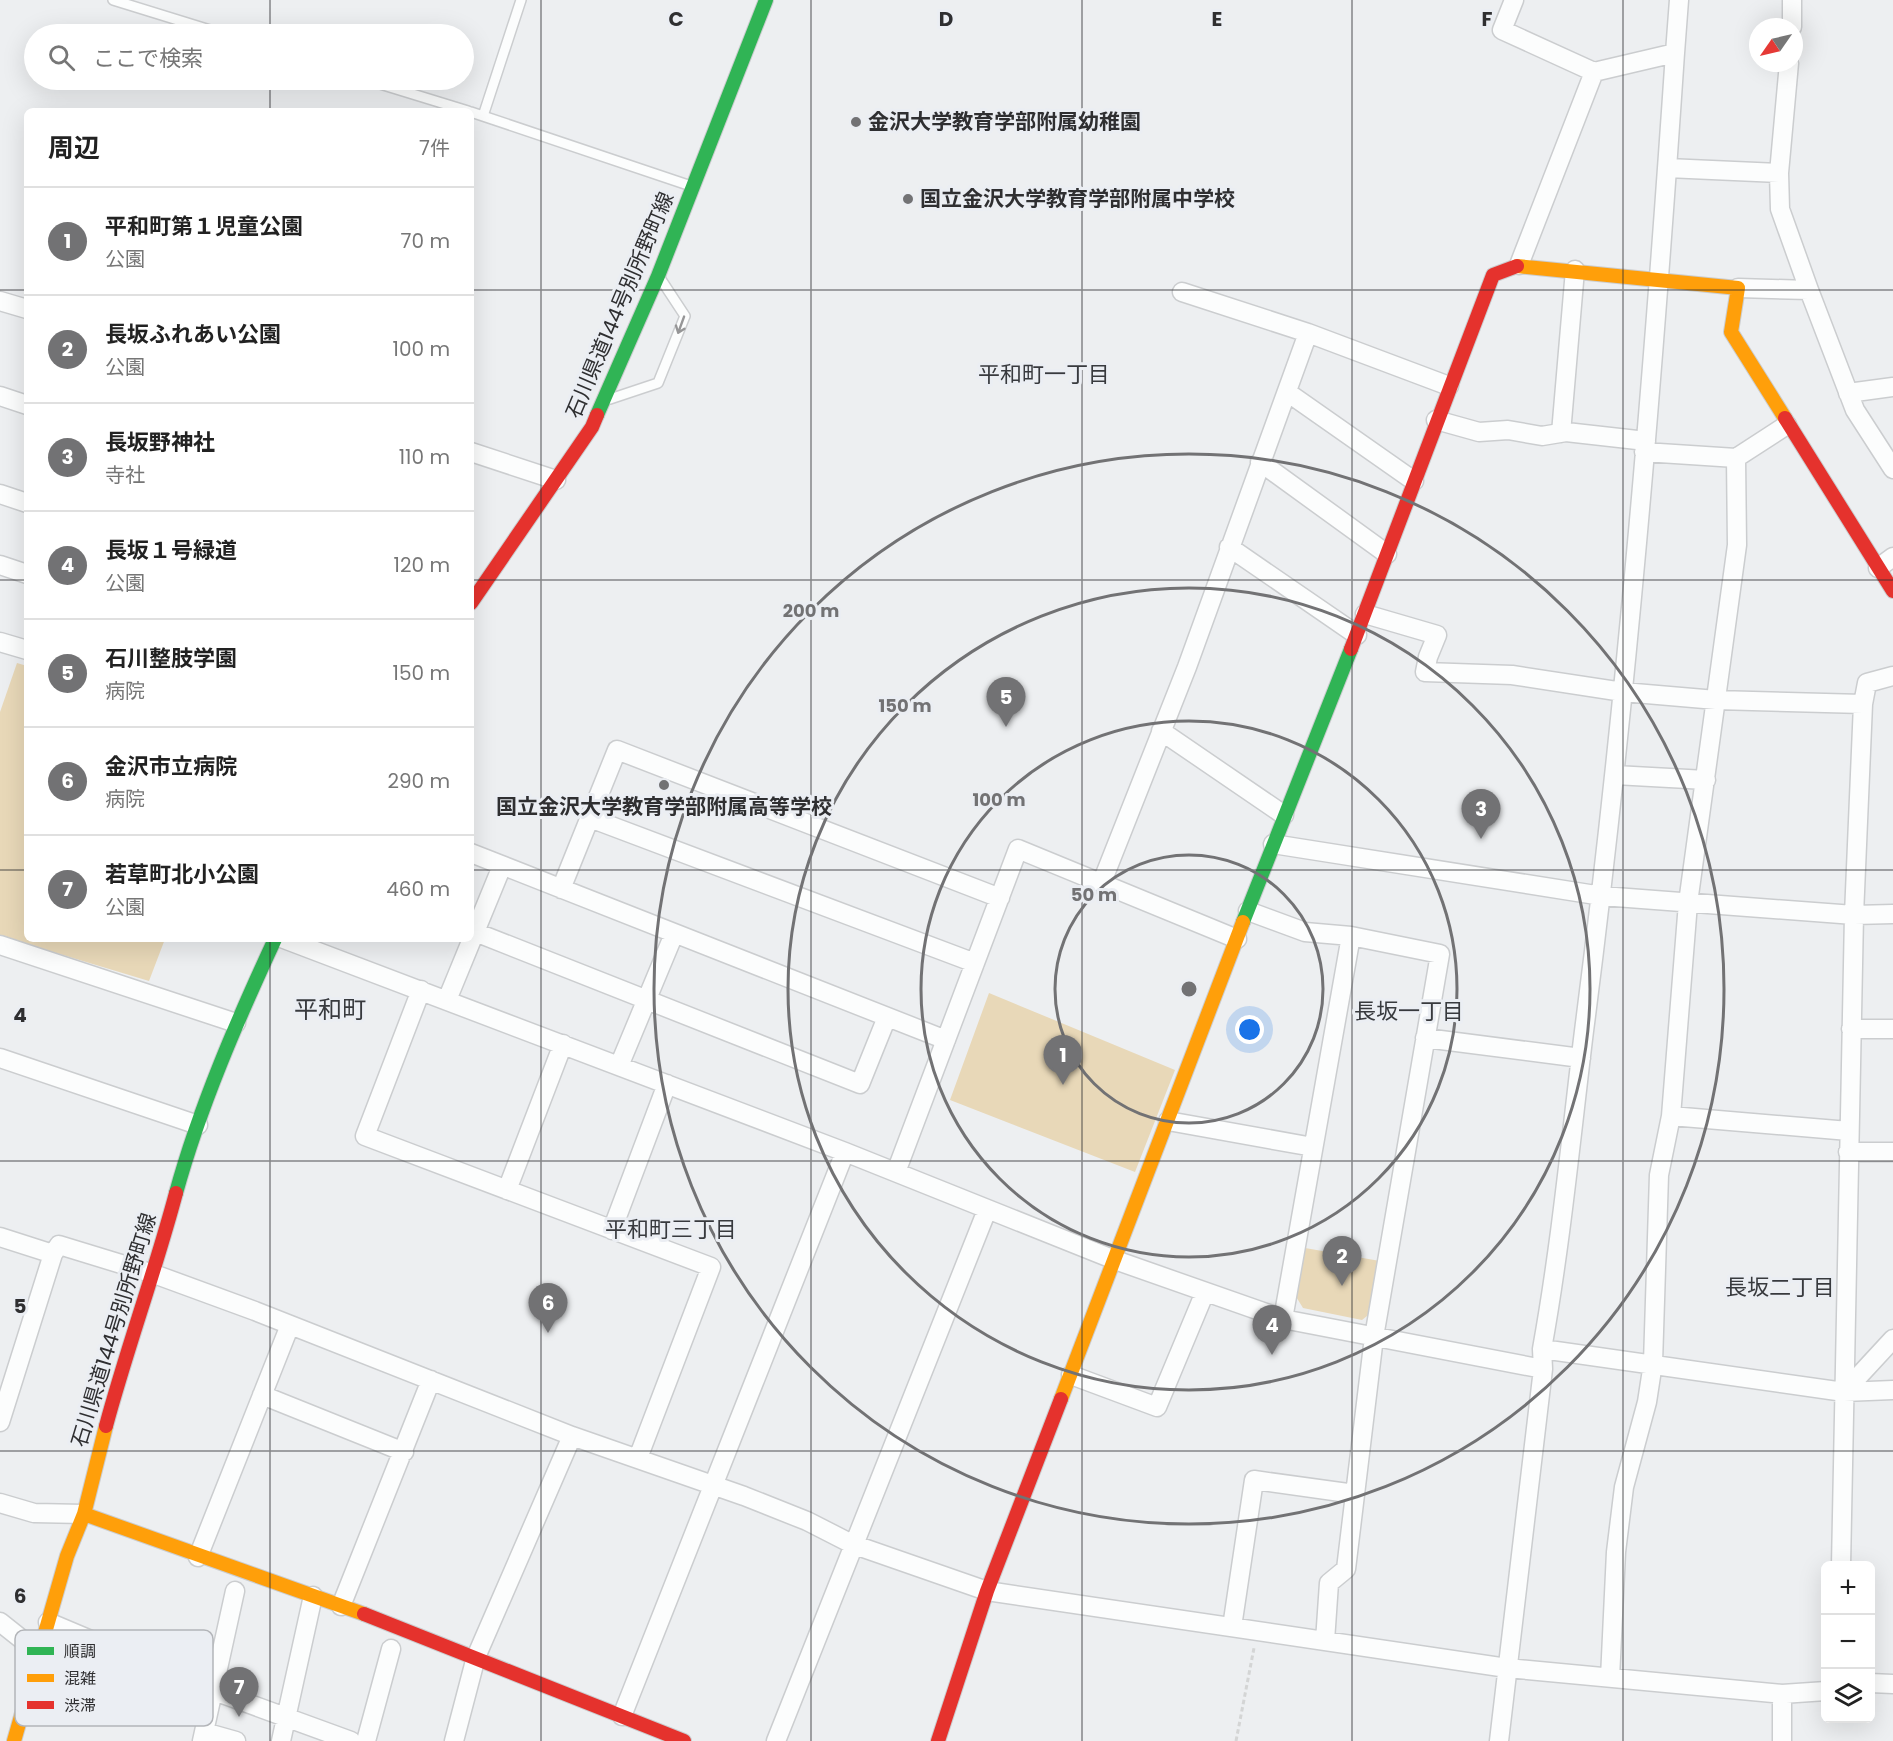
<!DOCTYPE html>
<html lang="ja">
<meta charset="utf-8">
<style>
:root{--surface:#fff;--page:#f2f2f2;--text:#222;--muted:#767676;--line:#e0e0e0;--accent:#727274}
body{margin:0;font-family:Poppins,"Noto Sans JP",sans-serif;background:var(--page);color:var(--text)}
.controls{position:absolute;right:18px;bottom:18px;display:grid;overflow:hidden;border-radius:9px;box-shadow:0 6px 24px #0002}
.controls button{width:54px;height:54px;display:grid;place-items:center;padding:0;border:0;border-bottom:2px solid var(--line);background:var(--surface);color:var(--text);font:30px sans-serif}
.compass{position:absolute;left:1749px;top:18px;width:54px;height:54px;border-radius:50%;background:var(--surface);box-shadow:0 6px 24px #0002;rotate:236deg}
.you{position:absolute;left:1250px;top:1030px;width:21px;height:21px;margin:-15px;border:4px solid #fff;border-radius:50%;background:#1a73e8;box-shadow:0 0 0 9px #1a73e833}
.badge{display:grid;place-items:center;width:39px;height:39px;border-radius:50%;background:var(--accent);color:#fff;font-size:20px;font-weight:700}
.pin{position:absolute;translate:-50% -50px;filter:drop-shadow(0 2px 3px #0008)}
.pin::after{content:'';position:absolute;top:32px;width:21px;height:18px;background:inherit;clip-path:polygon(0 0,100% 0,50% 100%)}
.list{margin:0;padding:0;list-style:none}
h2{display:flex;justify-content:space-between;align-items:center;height:78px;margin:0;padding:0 24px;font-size:26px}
h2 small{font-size:20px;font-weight:400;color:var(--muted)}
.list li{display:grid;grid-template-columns:39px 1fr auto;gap:18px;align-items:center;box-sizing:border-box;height:108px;padding:0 24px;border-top:2px solid var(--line)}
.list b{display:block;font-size:22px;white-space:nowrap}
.list p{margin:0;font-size:20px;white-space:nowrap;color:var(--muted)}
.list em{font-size:20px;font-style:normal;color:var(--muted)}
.icon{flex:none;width:33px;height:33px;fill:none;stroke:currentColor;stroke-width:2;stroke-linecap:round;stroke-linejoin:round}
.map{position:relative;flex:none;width:1893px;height:1741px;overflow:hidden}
.search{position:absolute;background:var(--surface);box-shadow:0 6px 24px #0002;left:24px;top:24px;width:450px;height:66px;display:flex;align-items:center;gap:15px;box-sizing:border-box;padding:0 21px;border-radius:33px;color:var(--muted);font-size:22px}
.panel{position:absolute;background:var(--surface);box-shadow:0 6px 24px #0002;left:24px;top:108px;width:450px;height:834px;border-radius:9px}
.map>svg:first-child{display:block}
.green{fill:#e8d8b8}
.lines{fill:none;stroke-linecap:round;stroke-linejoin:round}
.lane-casing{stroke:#cbcdcf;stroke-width:12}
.street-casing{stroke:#cbcdcf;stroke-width:21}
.fast-casing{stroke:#cbcdcf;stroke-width:16}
.slow-casing{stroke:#cbcdcf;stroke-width:16}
.jam-casing{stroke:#cbcdcf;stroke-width:16}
.path{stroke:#d4d5d5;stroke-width:3;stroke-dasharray:4.5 3;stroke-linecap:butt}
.lane{stroke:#fcfdfd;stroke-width:9}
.street{stroke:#fcfdfd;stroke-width:18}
.fast{stroke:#30b455;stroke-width:14}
.slow{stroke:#ff9f0a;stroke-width:14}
.jam{stroke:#e5322d;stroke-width:14}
.oneway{stroke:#969697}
.grid{fill:none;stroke:#2f2f31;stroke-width:1.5;stroke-opacity:0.55}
.ring{fill:none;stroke:#727274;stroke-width:3}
.poi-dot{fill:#727274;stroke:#ebeef3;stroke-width:2}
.labels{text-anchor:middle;stroke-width:6;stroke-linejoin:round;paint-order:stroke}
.poi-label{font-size:21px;font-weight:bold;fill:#2f2f31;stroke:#ebeef3;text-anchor:start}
.street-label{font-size:21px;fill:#2f2f31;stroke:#ebeef3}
.neighbourhood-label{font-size:22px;fill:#383a3e;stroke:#ebeef3}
.quarter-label{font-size:24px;fill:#383a3e;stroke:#ebeef3}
.key{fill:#ebeef3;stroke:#b3b5b9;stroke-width:1.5}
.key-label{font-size:16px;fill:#2f2f31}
.grid-label{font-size:20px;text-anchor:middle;font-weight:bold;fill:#2f2f31;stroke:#ebeef3;stroke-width:6;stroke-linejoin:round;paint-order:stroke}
.centre{fill:#727274;stroke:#ebeef3;stroke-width:3}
.ring-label{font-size:18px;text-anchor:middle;font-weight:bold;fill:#727274;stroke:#ebeef3;stroke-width:6;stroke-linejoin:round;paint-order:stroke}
</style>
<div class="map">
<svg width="1893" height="1741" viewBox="0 0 1893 1741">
<rect width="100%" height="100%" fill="#edeff1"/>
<!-- green -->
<path class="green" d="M17,663L27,666V939H165L149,981L0,936V712Z
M989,993L1175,1070L1135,1172L950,1100Z
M1305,1248L1380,1261L1372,1312L1362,1320L1303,1308L1295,1295Z"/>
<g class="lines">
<defs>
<path id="lane" d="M113,0L223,34
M367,80L468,111
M471,112L691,186
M483,116L521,0
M610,399L658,383L685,316L660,278"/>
<path id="street" d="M1514,0L1502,30L1594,72
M1792,27V0
M1675,53L1679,0
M1667,168L1779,173
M1738,288L1809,290L1780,209L1779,173L1789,63
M1809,290L1855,410L1893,469
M0,301L27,309
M1308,333L1449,386
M1287,392L1414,481
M1848,393L1893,387
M0,396L27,405
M1436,420L1479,432L1508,430L1542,436L1566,432L1646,441
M1561,433L1575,270
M471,452L556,480
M1644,452L1736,458L1787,425
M1260,462L1387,554
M0,494L27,503
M1229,547L1357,635
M0,565L27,574
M1878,568L1893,557
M1365,614L1437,635L1428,657L1425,672L1512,675L1623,692L1716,700L1863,704
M0,642L27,650
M1161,731L1284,815
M1615,775L1706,780
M590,818L975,963
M1273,844L1602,896L1854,915L1893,914
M471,853L946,1040
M1102,882L1187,667L1308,333L1182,292
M561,889L617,750L1000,898
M1248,911L1305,932L1351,936L1440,954L1374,1337L1346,1569L1329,1583L1325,1641
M475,932L860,1084L887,1017
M284,939L845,1152L1115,1260L1283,1319L1543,1369
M0,945L236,1023
M421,990L365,1136L711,1267L638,1458
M447,1000L502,866
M1851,1029H1893
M1425,1038L1581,1058
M0,1058L198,1125
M619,1066L674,934
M1671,1116L1849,1131
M1168,1121L1313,1147
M1848,1152H1893
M896,1172L1018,849L1237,939
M507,1190L563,1044
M612,1230L667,1084
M0,1237L53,1254L59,1245L154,1274L255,1311L572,1436L744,1496L807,1521L852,1544L987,1591L1507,1668L1782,1694L1826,1691
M1283,1319L1351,936
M1542,1349L1844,1392L1893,1390
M1071,1375L1157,1407L1205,1292
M1844,1392L1893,1339
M262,1395L404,1452
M0,1422L53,1254
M0,1503L34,1513L84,1514
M198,1557L290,1325
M1841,1566L1854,915L1863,704L1867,683L1893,676
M341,1606L431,1380
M0,1622L39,1653
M48,1622L195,1684L351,1741
M1232,1627L1254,1480L1355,1494
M1610,1678L1616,1552L1624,1487L1647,1402L1653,1363L1659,1175L1671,1116L1688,903L1737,545L1736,458
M1870,1683L1893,1684
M1782,1694V1741
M622,1716L845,1152
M204,1732L236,1741
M202,1741L235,1591
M281,1741L313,1596
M366,1741L391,1649
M454,1741L476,1657L572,1436
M776,1741L987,1210
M1499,1741L1543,1369L1542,1349C1561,1244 1571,1137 1584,1031C1626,706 1653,380 1675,53L1594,72L1519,265"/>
<path id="fast" d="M597,415L658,276L766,0
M1243,922L1351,649
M176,1193C200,1106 237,1021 275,939"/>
<path id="slow" d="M1517,266L1738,288L1731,332L1785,418
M1061,1399L1243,922
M84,1514L364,1614
M14,1741L67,1556L84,1514L106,1426"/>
<path id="jam" d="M1785,418L1893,591
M471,603L592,427L597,415
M1351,649L1493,275L1517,266
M106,1426C127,1348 155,1272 176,1193
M364,1614L684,1741
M938,1741L987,1591L1061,1399"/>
</defs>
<!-- lane casing -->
<use href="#lane" class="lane-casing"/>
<!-- street casing -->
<use href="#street" class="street-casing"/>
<!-- fast casing -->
<use href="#fast" class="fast-casing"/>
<!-- slow casing -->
<use href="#slow" class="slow-casing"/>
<!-- jam casing -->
<use href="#jam" class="jam-casing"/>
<!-- path -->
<path class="path" d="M1236,1741L1254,1648"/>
<!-- lane -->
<use href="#lane" class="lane"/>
<!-- street -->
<use href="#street" class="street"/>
<!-- fast -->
<use href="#fast" class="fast"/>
<!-- slow -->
<use href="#slow" class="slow"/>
<!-- jam -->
<use href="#jam" class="jam"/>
</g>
<!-- one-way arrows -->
<defs><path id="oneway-shaft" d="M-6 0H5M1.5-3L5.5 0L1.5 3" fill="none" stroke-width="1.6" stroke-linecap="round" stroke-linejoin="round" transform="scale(1.5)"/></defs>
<use class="oneway" href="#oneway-shaft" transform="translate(681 325) rotate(110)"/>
<!-- grid -->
<path class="grid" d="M270,0V34M541,0V1741M811,0V1741M1082,0V1741M1352,0V1741M1623,0V1741M270,80V111M0,290H27M471,290H1893M0,580H27M471,580H1893M0,870H27M471,870H1893M270,939V1741M0,1161H1893M0,1451H1893"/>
<!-- distance rings -->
<g class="ring">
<circle cx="1189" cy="989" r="134"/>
<circle cx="1189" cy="989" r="268"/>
<circle cx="1189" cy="989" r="401"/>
<circle cx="1189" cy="989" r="535"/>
</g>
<!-- markers -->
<g class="poi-dot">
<circle cx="856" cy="122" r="6"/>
<circle cx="908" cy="199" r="6"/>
<circle cx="664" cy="785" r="6"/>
</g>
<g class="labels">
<!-- poi labels -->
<g class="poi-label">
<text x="868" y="129">金沢大学教育学部附属幼稚園</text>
<text x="920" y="206">国立金沢大学教育学部附属中学校</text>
<text x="664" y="814" text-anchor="middle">国立金沢大学教育学部附属高等学校</text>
</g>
<!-- street labels -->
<g class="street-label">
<text transform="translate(620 305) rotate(-67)" y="7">石川県道144号別所野町線</text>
<text transform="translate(114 1330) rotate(-73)" y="7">石川県道144号別所野町線</text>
</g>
<!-- neighbourhood labels -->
<g class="neighbourhood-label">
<text x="1044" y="382">平和町一丁目</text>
<text x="1409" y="1019">長坂一丁目</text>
<text x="671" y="1237">平和町三丁目</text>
<text x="1780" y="1295">長坂二丁目</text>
</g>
<!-- quarter labels -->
<g class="quarter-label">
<text x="330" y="1018">平和町</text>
</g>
</g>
<!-- legend -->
<rect x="15" y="1630" width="198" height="96" rx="9" class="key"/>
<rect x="27" y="1647" width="27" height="8" fill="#30b455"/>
<rect x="27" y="1674" width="27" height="8" fill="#ff9f0a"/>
<rect x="27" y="1701" width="27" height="8" fill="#e5322d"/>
<g class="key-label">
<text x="64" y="1657">順調</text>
<text x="64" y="1684">混雑</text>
<text x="64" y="1711">渋滞</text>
</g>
<g class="grid-label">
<text x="676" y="26">C</text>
<text x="946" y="26">D</text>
<text x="1217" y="26">E</text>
<text x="1487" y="26">F</text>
<text x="20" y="1022">4</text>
<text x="20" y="1313">5</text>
<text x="20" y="1603">6</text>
</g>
<circle cx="1189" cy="989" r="9" class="centre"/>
<g class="ring-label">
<text x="811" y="617">200 m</text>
<text x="905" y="712">150 m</text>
<text x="999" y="806">100 m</text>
<text x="1094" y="901">50 m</text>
</g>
</svg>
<div class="controls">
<button>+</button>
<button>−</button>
<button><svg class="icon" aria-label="layers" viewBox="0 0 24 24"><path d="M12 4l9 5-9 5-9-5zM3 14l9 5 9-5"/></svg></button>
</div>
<svg class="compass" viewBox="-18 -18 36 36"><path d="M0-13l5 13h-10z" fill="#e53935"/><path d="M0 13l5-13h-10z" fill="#767676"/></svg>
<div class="you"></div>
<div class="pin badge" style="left:1063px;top:1085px">1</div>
<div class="pin badge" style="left:1342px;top:1286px">2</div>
<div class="pin badge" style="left:1481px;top:839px">3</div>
<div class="pin badge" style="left:1272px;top:1355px">4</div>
<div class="pin badge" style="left:1006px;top:727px">5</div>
<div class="pin badge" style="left:548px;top:1333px">6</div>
<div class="pin badge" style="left:239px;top:1717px">7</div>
<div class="search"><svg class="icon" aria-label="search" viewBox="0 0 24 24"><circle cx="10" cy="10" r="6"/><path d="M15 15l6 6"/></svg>ここで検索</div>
<section class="panel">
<h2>周辺<small>7件</small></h2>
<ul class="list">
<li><span class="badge">1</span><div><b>平和町第１児童公園</b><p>公園</p></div><em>70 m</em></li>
<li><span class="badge">2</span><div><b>長坂ふれあい公園</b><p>公園</p></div><em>100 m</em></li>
<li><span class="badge">3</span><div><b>長坂野神社</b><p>寺社</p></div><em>110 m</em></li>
<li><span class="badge">4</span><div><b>長坂１号緑道</b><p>公園</p></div><em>120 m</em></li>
<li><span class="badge">5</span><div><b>石川整肢学園</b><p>病院</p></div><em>150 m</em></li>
<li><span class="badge">6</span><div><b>金沢市立病院</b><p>病院</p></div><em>290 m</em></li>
<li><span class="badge">7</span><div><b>若草町北小公園</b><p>公園</p></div><em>460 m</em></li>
</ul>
</section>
</div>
